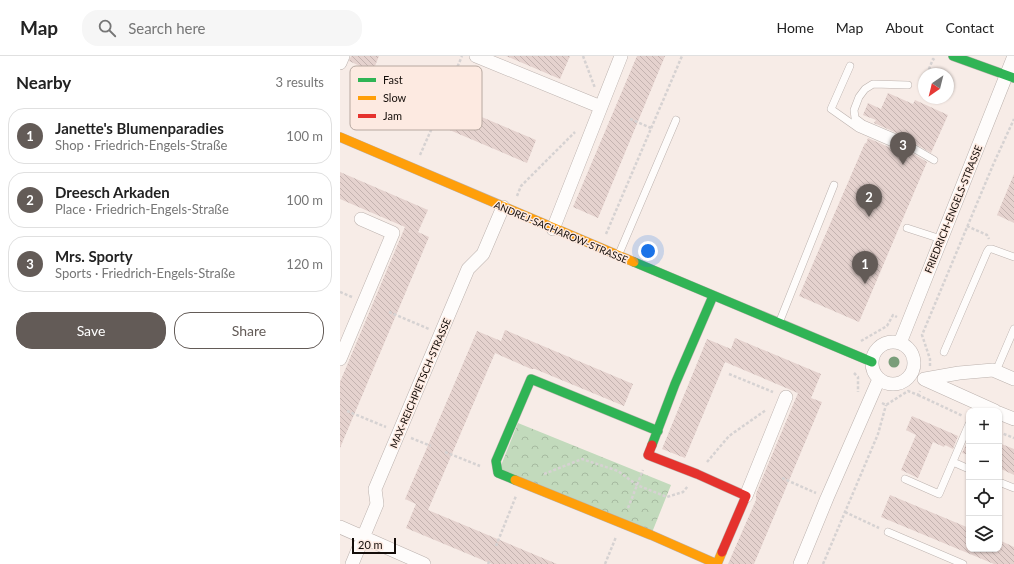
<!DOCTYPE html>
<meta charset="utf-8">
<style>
:root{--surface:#fff;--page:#f6f6f6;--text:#222;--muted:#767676;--line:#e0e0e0;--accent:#635b57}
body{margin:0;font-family:Lato,sans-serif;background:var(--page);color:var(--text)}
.controls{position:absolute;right:12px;bottom:12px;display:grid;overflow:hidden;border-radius:8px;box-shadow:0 1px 3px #0004}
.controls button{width:36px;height:36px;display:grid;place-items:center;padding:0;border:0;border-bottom:1px solid var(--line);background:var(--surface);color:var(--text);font:20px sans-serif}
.compass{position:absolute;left:578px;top:12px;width:36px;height:36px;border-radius:50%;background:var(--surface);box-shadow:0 1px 3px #0004;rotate:215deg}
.scale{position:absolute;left:12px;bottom:10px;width:44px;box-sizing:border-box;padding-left:4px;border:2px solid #140d09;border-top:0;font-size:11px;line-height:14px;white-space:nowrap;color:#140d09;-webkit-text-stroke:3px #fdeae1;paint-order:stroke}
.you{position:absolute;left:308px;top:195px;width:14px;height:14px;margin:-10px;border:3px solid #fff;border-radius:50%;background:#1a73e8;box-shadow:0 0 0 6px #1a73e833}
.badge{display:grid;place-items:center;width:26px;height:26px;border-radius:50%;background:var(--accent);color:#fff;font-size:13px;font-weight:700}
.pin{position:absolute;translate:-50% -33px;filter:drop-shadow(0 1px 2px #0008)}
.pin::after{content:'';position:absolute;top:21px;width:14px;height:12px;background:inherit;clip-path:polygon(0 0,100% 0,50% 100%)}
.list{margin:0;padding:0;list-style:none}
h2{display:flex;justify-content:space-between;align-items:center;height:52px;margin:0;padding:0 16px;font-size:17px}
h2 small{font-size:13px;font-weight:400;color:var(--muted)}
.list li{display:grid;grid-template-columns:26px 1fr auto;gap:12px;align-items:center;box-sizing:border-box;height:56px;margin:0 8px 8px;padding:0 8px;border:1px solid var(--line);border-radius:16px}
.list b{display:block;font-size:15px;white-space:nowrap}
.list p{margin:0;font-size:13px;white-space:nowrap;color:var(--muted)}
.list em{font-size:13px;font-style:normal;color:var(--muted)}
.actions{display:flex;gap:8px;padding:12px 16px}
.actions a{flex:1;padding:9px 0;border:1px solid var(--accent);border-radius:16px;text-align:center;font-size:14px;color:var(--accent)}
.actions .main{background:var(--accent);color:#fff}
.icon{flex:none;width:22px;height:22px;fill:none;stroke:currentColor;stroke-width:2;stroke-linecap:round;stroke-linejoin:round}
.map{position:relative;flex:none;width:674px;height:508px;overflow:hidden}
header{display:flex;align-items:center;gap:24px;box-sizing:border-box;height:56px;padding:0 20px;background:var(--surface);border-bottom:1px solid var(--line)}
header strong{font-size:19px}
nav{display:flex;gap:22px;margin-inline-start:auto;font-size:14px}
.search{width:280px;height:36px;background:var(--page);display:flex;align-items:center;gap:10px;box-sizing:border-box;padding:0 14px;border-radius:16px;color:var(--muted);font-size:15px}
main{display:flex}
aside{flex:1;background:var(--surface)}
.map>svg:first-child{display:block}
.park{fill:url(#park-crowns)}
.building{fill:url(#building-back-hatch)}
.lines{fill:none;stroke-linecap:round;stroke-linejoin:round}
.lane-casing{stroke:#bcb2ae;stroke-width:8}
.street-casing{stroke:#bcb2ae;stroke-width:14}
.fast-casing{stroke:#bcb2ae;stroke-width:10}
.slow-casing{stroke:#bcb2ae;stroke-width:10}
.jam-casing{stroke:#bcb2ae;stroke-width:10}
.path{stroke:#d6d2d2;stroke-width:2.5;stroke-dasharray:3 2;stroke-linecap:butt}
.lane{stroke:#fefcfb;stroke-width:7}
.street{stroke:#fefcfb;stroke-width:13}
.fast{stroke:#30b455;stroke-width:9}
.slow{stroke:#ff9f0a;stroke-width:9}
.jam{stroke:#e5322d;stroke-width:9}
.tree{fill:#7a9e7a}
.labels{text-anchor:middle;stroke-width:3;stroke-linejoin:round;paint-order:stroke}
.street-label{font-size:10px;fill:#140d09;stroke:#fdeae1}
.key{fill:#fdeae1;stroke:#b7a8a0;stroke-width:1}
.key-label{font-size:11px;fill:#140d09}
</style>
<header>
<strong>Map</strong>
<div class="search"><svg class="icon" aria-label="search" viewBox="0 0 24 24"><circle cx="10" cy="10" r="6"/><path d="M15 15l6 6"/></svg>Search here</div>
<nav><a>Home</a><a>Map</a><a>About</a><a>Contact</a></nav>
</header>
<main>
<aside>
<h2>Nearby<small>3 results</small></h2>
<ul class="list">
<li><span class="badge">1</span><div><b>Janette's Blumenparadies</b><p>Shop · Friedrich-Engels-Straße</p></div><em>100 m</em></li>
<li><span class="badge">2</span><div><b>Dreesch Arkaden</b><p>Place · Friedrich-Engels-Straße</p></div><em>100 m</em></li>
<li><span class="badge">3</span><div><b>Mrs. Sporty</b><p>Sports · Friedrich-Engels-Straße</p></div><em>120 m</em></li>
</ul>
<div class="actions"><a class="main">Save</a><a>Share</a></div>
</aside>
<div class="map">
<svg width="674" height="508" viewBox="0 0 674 508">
<defs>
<pattern id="park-crowns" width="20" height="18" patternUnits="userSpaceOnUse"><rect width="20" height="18" fill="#c2dabc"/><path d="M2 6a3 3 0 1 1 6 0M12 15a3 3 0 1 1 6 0" fill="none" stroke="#a6baa0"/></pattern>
<pattern id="building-back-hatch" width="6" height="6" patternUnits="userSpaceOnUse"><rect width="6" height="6" fill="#e5d2ce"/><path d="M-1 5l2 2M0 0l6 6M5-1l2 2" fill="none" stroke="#c4b3b0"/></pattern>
</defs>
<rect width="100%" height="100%" fill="#f7ece7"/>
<!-- park -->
<path class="park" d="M178,367L331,429L311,479L158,417Z"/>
<!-- building -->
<path class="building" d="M11,0H39L33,15L196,84L187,107L11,32L20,10L9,5Z
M166,0H230L220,23Z
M297,0H325L258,162L233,151Z
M548,37L573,48L575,44L608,59L591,97L559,78L534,67L536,64L523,59L528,47L541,53Z
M528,82L553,93L558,92L560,90L587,106L519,266L459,240L525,87L526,88Z
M0,116L88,154L78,176L89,181L0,392V326L65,171L0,143Z
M674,118V167L657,159Z
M165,274L293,328L284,350L195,313H191L155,297L88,454L217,508H152L66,472L76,448L65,443L137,275L161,285Z
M395,282L481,318L471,342L482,346L414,508H388L416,444V438L427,411L458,337L385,306L345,402L322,393L367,283L391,293Z
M572,360L618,380L613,393L605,389L604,391L593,386L578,422L561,414L576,379L566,374Z
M628,384H629V399L622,397Z
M659,387L674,393V419L659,412Z
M550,439L629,472V493H659V484L674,491V508H654L541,461Z"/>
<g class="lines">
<defs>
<path id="lane" d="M510,10L491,53L518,72L555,88
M568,29L533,28L525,33L519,41L514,54L515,62L523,68L556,82L594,104
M567,172L601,183
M278,200L336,64
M439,267L494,129
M604,296L647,196L649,193H652L674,201
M656,315L674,273
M613,406L629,413
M565,423L599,438L629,368
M659,426L674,432
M548,476L623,508"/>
<path id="street" d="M136,0L261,51
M0,7L3,0
M213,173L281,0
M532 307a21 21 0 1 1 42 0a21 21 0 1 1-42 0Z
M560,287L674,0
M0,303L53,177L21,163
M584,323L655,355
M585,323L619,317L653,314L674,323
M659,357L674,363
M406,440L446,341
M0,471L84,508
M12,508L37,448L35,433L128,213L143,198L163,151
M460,508L487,442L539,323"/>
<path id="fast" d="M613,0L674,22
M294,206L532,306
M312,389L335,328L373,240
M175,424L158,417L156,405L191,323L318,375"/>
<path id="slow" d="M0,81L294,206
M175,424L311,479L377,508L382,496"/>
<path id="jam" d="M312,389L308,399L357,418L406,440L382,496"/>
</defs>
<!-- lane casing -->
<use href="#lane" class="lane-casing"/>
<!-- street casing -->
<use href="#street" class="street-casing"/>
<!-- fast casing -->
<use href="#fast" class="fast-casing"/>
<!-- slow casing -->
<use href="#slow" class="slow-casing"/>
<!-- jam casing -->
<use href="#jam" class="jam-casing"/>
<!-- path -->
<path class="path" d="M243,0L255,32
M587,18L593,3L596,5
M581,35L584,26
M100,52L122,0
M290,63L311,72
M80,99L95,65
M177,140L181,130L235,76
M627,170L647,179L649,183
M266,178L342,0
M0,236L12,241
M49,256L89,273
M521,285L547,270L553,259L557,261
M590,310V303L582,279L653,109L674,63
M514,317L518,321V336
M389,318L433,336
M578,339L623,360
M542,347L546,349L568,335L578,339L580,335
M7,355L46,371
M659,376L674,382
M71,382L91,390
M105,396L140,410
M367,406L389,380L426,354
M204,418L242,403L278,415L297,429L327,441L343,436L348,430
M442,422L476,437
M288,452L303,414
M505,456L539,472
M156,490L176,440
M148,508L150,504
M265,508L276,481
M483,508L538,378L546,349"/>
<!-- lane -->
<use href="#lane" class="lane"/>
<!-- street -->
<use href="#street" class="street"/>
<!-- fast -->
<use href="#fast" class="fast"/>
<!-- slow -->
<use href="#slow" class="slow"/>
<!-- jam -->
<use href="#jam" class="jam"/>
</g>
<!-- trees -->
<circle class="tree" cx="554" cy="306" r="5.5"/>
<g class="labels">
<!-- street labels -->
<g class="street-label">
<text transform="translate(613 153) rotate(-68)" y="4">FRIEDRICH-ENGELS-STRASSE</text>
<text transform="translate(221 176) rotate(23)" y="4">ANDREJ-SACHAROW-STRASSE</text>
<text transform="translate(80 327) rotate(-67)" y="4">MAX-REICHPIETSCH-STRASSE</text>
</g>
</g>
<!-- legend -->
<rect x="10" y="10" width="132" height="64" rx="6" class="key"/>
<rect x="18" y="22" width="18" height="4" fill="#30b455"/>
<rect x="18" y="40" width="18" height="4" fill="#ff9f0a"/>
<rect x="18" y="58" width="18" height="4" fill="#e5322d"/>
<g class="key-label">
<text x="43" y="28">Fast</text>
<text x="43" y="46">Slow</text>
<text x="43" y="64">Jam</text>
</g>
</svg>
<div class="controls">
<button>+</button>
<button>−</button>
<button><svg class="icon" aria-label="locate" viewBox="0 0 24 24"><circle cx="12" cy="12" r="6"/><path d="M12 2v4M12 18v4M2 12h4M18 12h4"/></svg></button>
<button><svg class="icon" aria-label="layers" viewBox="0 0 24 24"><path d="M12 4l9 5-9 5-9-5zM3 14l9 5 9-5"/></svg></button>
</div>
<svg class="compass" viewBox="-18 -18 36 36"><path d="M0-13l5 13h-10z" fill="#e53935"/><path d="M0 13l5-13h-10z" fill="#767676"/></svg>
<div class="scale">20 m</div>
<div class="you"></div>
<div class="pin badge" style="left:525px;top:228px">1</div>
<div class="pin badge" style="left:529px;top:161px">2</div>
<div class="pin badge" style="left:563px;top:109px">3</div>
</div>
</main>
